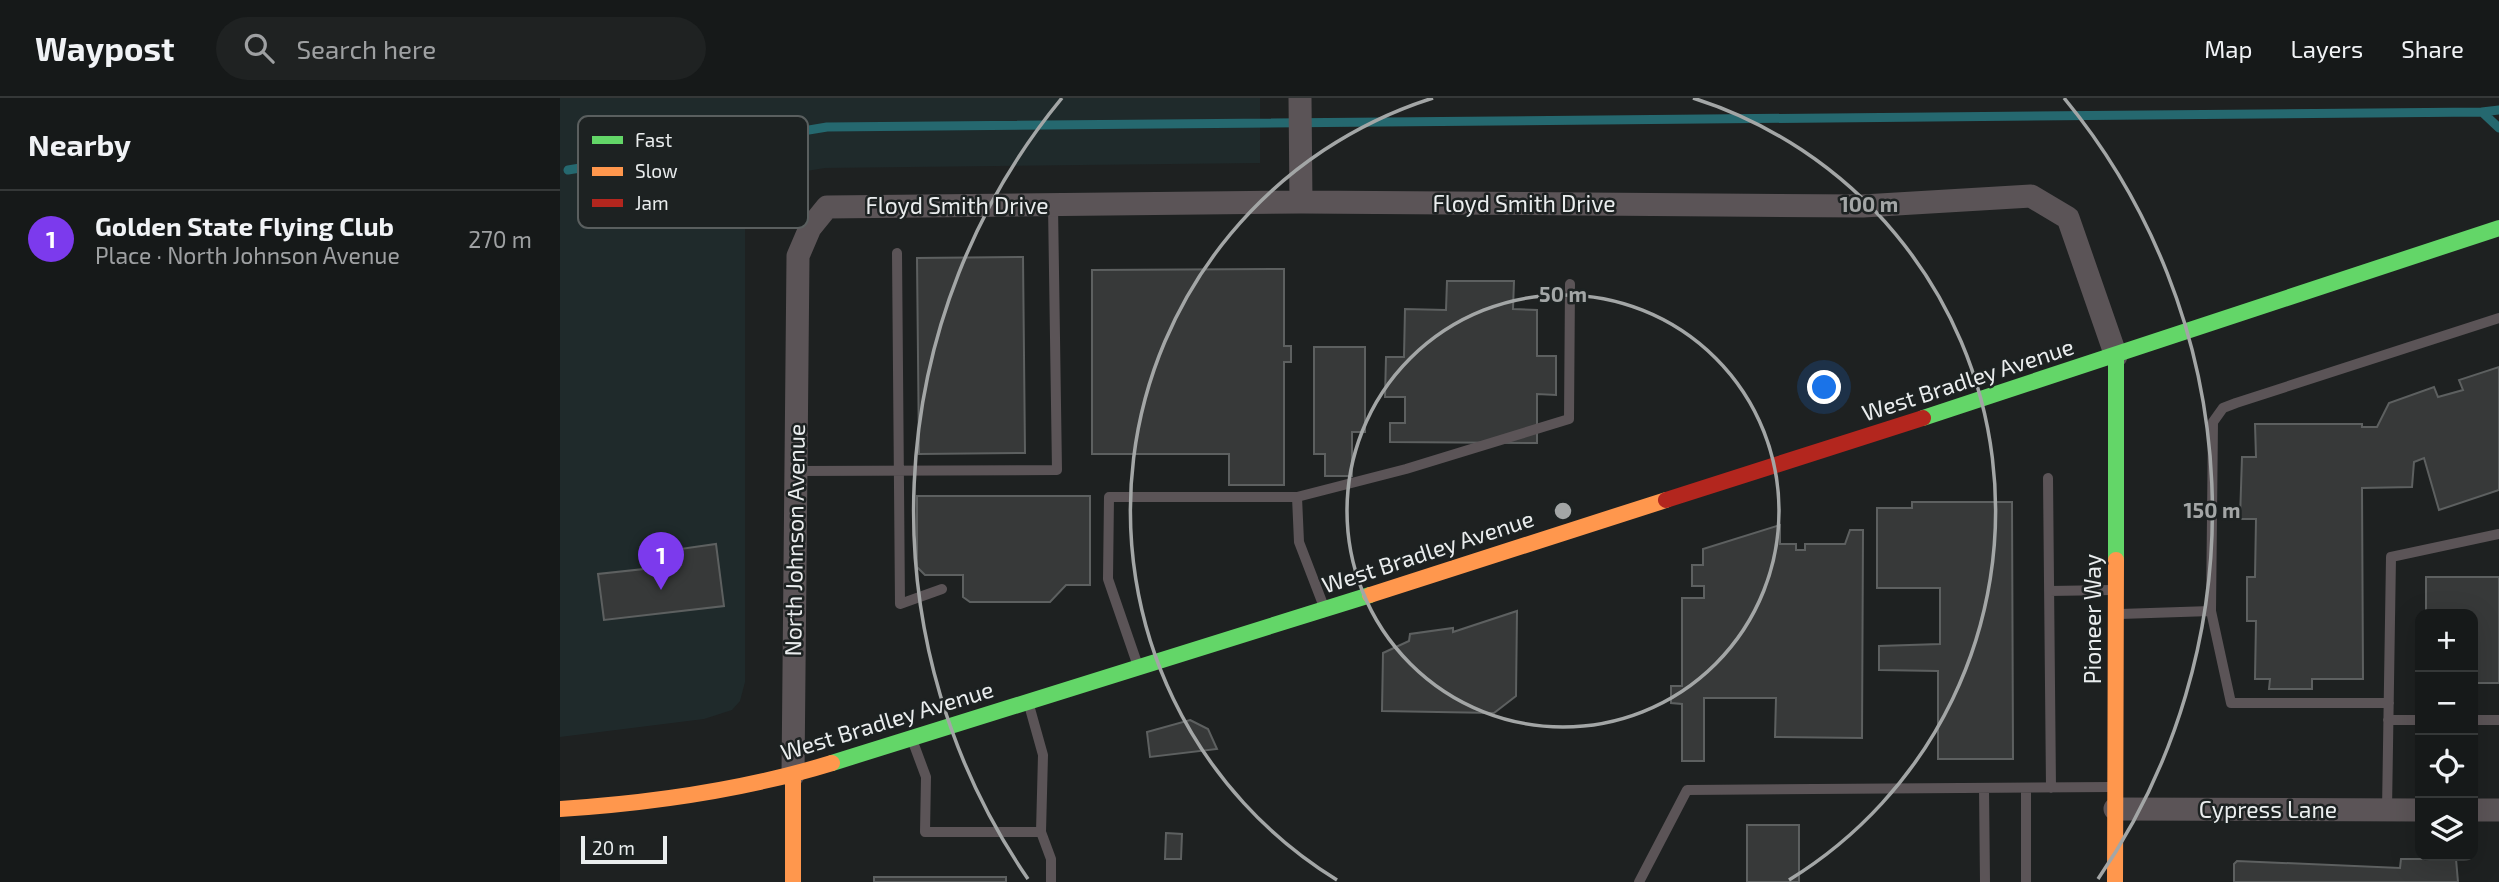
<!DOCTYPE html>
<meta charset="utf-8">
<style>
:root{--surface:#161919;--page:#1f2222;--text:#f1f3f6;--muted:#9ea0a2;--line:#353838;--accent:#7c3aed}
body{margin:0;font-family:"Exo 2",sans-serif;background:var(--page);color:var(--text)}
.controls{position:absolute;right:21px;bottom:21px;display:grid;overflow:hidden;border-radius:14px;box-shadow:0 7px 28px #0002}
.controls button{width:63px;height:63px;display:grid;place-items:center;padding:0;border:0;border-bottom:2px solid var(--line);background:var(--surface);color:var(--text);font:35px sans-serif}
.scale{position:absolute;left:21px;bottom:18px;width:86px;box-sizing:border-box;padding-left:7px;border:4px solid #eaedee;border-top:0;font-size:19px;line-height:24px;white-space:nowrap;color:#eaedee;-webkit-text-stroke:5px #1d2222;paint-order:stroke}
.you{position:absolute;left:1265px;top:290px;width:24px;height:24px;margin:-18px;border:5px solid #fff;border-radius:50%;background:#1a73e8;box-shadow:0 0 0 10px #1a73e833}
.badge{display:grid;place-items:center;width:46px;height:46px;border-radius:50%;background:var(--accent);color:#fff;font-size:23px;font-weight:700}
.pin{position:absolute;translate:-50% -58px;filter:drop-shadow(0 2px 4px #0008)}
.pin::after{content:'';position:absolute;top:37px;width:24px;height:21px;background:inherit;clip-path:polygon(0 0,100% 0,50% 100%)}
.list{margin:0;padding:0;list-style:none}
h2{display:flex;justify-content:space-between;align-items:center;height:91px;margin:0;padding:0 28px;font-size:30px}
h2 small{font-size:23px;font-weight:400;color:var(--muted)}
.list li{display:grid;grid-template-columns:46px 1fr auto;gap:21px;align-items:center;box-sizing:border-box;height:98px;padding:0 28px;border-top:2px solid var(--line)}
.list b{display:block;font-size:26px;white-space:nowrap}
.list p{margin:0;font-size:23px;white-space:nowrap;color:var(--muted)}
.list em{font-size:23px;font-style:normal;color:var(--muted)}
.icon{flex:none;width:38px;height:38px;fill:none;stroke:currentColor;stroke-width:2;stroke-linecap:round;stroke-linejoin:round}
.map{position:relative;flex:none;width:1939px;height:784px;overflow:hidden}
header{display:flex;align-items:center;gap:42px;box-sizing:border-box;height:98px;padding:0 35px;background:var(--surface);border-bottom:2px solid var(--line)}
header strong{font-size:33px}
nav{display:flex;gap:38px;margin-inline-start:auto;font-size:24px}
.search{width:490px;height:63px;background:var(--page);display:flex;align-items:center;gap:18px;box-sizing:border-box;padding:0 24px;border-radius:38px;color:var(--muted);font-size:26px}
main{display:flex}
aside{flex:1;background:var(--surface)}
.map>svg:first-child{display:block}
.built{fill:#1f2a2b}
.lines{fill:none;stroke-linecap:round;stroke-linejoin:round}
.stream{stroke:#25686f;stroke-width:9}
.building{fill:#373939;stroke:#5d6060;stroke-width:2}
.lane{stroke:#5b5457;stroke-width:10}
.street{stroke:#5b5457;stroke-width:23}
.fast{stroke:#63d668;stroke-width:16}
.slow{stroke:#ff974d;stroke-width:16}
.jam{stroke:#b3261e;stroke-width:16}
.ring{fill:none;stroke:#a3a6a6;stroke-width:3.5}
.labels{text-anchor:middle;stroke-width:5;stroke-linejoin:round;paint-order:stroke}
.street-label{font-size:23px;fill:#eaedee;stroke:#1d2222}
.key{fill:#1d2222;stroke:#5a5f5f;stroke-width:2}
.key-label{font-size:19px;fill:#eaedee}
.centre{fill:#a3a6a6;stroke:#1d2222;stroke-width:3.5}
.ring-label{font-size:21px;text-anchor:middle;font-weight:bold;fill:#a3a6a6;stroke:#1d2222;stroke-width:5;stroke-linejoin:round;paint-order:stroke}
</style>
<header>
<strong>Waypost</strong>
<div class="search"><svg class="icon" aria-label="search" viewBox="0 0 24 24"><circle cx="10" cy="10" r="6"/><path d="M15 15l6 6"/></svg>Search here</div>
<nav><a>Map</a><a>Layers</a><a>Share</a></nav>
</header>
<main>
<aside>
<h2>Nearby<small></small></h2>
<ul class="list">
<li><span class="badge">1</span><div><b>Golden State Flying Club</b><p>Place · North Johnson Avenue</p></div><em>270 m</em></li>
</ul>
</aside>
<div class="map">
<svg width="1939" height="784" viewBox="0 0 1939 784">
<rect width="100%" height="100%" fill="#1e2121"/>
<!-- built -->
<path class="built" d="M0,0H700V65L265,70L185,83V584L180,603L172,612L144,621L0,639Z"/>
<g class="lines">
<!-- stream -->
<path class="stream" d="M1922,14L1939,12
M8,72L267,29L1922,14L1939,30"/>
</g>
<!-- building -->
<path class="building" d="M463,159L465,355L359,356L357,160Z
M724,171V248H731V264H724V387H669V356H532V172Z
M887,183H954L953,211L977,212V258H996V297L977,296V345L830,344V325H845V299H825L826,259H844L845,211L886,212Z
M754,249H805V334H792V378H765V356H754Z
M1939,269V392L1879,412L1864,360L1854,364L1852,389L1802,390L1803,581H1752V591H1709L1710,581H1695L1696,523H1687V479H1695L1696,421H1680L1682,359H1696L1695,326H1802V329H1817L1829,305L1874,289L1878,299L1903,292L1899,282Z
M357,398H530V487H506L490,504H410L403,499V477H365L357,469Z
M1352,404H1452L1453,661H1378V573L1319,572V548L1380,546V490H1317V410H1352Z
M1220,427V446H1236V452H1245V446H1285L1290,432H1303L1302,640L1215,639L1216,600H1144V663H1122V606L1111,605V588H1122V500H1144V488H1132V467H1143V451Z
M156,446L164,508L44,522L38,476L121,467L120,451Z
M1866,479H1939V585H1913V516H1866Z
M957,513L956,598L934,615L822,613L823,555L849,543L850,536L893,530V534Z
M630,622L648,631L657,651L590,659L587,634Z
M1187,727H1239V784H1187Z
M606,735L622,736L621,761H605Z
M1841,761H1896L1898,784H1674V766L1677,763L1840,770Z
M314,779H446V784H314Z"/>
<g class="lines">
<!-- lane -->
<path class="lane" d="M337,155L340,506L382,491
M236,373L497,372L493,107
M1488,380L1491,690
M737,399L846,371L1009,321L1010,186
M1489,493L1552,492
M1560,516L1651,513
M578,568L548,481L549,399H737L739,444L764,509
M1829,605H1671L1651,513L1653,324L1663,310L1676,305L1939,220
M1828,622H1860
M1913,622H1939
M353,644L366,679L365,734H481L483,657L469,607
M1424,690L1425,784
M1466,690V784
M1827,712L1831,459L1939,436
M481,734L491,761V784
M1079,784L1127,692L1552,689"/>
<!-- street -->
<path class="street" d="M740,0L741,104
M233,677L238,158L250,130L267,109L741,104L1303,108L1471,98L1508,120L1556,258
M1555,711L1860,712
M1913,712H1939"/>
<!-- fast -->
<path class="fast" d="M1363,320L1939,130
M1556,462V258
M272,665L810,497"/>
<!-- slow -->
<path class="slow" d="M810,497L1106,402
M233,677V784
M0,711C92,705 184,692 272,665
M1555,784L1556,462"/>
<!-- jam -->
<path class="jam" d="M1106,402L1363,320"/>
</g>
<!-- distance rings -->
<g class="ring">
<circle cx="1003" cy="413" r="216"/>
<path d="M777 782A433 433 0 0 1 873 0M1133 0A433 433 0 0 1 1229 782"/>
<path d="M468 781A649 649 0 0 1 502 0M1504 0A649 649 0 0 1 1538 781"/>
</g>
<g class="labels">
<!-- street labels -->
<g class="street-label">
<text x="964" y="114">Floyd Smith Drive</text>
<text x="397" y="116">Floyd Smith Drive</text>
<text transform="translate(1408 282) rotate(-18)" y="8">West Bradley Avenue</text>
<text transform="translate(235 442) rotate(-89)" y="8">North Johnson Avenue</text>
<text transform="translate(868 454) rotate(-18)" y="8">West Bradley Avenue</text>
<text transform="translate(1533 521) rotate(-90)" y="8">Pioneer Way</text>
<text transform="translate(327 623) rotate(-17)" y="8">West Bradley Avenue</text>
<text x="1708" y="720">Cypress Lane</text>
</g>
</g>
<!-- legend -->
<rect x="18" y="18" width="230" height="112" rx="10" class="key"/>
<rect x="32" y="38" width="31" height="8" fill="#63d668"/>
<rect x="32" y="69" width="31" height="9" fill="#ff974d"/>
<rect x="32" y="101" width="31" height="8" fill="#b3261e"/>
<g class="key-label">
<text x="75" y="49">Fast</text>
<text x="75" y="80">Slow</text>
<text x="75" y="112">Jam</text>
</g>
<circle cx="1003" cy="413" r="10" class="centre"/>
<g class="ring-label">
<text x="1309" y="114">100 m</text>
<text x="1003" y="204">50 m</text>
<text x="1652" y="420">150 m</text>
</g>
</svg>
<div class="controls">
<button>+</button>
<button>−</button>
<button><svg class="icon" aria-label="locate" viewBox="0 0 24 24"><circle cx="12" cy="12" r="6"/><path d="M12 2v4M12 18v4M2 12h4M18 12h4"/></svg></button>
<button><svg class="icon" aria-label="layers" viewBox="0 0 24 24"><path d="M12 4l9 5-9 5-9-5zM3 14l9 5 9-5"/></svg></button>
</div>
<div class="scale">20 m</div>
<div class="you"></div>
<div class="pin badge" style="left:101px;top:492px">1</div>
</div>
</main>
